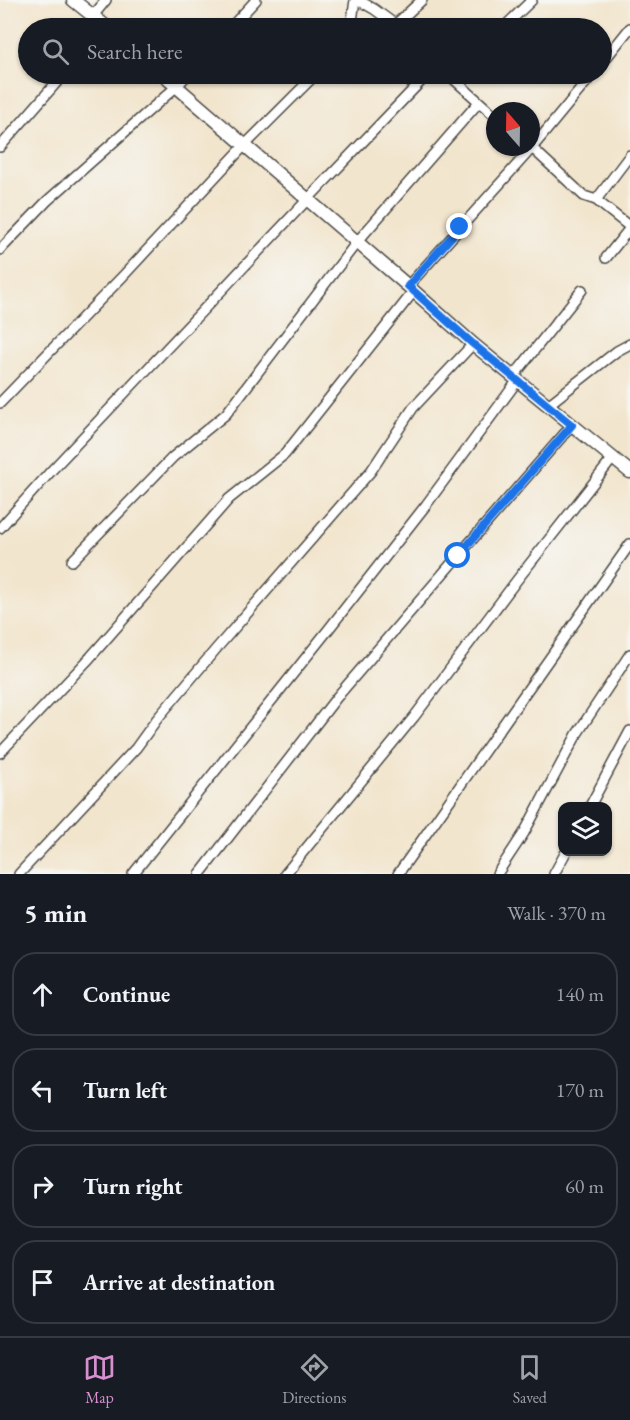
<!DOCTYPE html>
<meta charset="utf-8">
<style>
:root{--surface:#171b24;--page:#242831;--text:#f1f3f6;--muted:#9ea1a6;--line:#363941;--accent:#d690ce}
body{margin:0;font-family:"EB Garamond",serif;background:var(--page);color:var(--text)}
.controls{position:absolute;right:18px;bottom:18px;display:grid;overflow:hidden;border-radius:12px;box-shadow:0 2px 4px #0004}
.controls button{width:54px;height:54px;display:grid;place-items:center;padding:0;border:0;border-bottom:2px solid var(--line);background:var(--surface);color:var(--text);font:30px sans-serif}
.compass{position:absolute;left:486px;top:102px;width:54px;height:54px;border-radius:50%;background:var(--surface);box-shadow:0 2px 4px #0004;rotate:340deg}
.stop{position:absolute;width:18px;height:18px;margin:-14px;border:4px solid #1a73e8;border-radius:50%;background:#fff}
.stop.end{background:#1a73e8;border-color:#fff;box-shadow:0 2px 6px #0008}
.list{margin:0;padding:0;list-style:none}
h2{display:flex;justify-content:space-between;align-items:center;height:78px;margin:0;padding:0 24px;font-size:26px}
h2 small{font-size:20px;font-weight:400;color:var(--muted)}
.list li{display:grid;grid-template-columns:39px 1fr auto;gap:18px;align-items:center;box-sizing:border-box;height:84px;margin:0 12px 12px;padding:0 12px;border:2px solid var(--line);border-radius:24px}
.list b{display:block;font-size:22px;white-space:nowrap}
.list em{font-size:20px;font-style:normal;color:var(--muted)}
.icon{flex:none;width:33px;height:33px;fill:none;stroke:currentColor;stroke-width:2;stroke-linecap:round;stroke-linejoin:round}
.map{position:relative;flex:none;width:630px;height:874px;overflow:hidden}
.search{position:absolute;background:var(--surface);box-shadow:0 2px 4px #0004;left:18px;right:18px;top:18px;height:66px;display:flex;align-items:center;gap:15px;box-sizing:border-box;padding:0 21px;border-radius:33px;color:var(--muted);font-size:22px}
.sheet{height:462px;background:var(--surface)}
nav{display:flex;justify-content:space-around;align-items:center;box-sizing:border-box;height:84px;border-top:2px solid var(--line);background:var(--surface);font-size:16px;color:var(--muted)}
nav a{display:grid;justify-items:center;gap:3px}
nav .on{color:var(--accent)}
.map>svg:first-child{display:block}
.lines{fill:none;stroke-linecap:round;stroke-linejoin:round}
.minor-casing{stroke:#494743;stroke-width:12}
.tertiary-casing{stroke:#494743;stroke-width:15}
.minor{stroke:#fff;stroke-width:9}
.tertiary{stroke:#fff;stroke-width:12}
.route{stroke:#1a73e8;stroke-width:8}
</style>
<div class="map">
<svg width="630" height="874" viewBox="0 0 630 874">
<rect width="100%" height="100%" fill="#f6f6f2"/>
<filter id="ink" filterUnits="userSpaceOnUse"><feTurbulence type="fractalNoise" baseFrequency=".0167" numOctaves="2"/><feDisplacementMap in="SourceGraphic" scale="12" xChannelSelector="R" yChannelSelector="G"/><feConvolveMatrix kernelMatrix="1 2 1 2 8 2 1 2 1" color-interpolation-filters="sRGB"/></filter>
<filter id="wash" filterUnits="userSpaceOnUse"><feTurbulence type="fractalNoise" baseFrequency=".008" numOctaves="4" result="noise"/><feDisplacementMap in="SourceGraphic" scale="24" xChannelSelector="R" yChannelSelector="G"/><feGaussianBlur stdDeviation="1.35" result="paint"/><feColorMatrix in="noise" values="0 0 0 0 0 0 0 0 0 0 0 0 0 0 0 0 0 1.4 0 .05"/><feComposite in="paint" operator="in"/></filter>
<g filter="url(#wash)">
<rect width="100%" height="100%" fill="#f2e5cd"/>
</g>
<g filter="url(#ink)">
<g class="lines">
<defs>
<path id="minor" d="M358,0L374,9L400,28
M93,16L106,0
M396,24L422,0
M230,28L256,0
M348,28L352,21L355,0
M503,28L532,0
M602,63L630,28
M448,74L495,116
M0,147L64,74
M531,147L584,196L596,200L630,227
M596,200L630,155
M0,250L47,201L177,86L188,74
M606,258L630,228
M408,286L532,148L593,74
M513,377L582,290
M0,403L123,276L245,145L316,74
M548,405L617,351L630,344
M0,528L52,470L308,199L428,74
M72,561L173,457L226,414L357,242L479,102
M0,753L87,661L229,499L285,454L414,291
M590,806L630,731
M19,874L136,748L157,719L216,649L371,471L413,408L473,344
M133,874L328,630L426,505L518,380
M200,874L337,697L458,556L572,425
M285,874L414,717L517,580L613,458
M398,874L630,544
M497,874L524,833L577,734L630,654
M554,874L566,852"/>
<path id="tertiary" d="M73,0L108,28
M162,74L408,286L473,344L630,472"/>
</defs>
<!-- minor casing -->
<use href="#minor" class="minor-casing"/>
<!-- tertiary casing -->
<use href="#tertiary" class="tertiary-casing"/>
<!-- minor -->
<use href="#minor" class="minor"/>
<!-- tertiary -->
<use href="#tertiary" class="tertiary"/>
</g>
</g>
<g class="lines" filter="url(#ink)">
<!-- route -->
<path class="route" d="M458,556L572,425L473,344L408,286L460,227"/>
</g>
</svg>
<div class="controls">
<button><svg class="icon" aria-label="layers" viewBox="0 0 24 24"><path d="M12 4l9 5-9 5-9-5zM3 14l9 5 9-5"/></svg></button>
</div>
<svg class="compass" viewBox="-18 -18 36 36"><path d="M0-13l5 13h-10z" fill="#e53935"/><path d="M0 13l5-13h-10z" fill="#9ea1a6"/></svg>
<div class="stop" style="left:458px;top:556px"></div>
<div class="stop end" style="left:460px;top:227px"></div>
<div class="search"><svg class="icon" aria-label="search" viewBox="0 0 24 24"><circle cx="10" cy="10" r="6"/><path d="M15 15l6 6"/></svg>Search here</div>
</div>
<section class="sheet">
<h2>5 min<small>Walk · 370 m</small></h2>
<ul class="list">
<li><svg class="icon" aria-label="ahead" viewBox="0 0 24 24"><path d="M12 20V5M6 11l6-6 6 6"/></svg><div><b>Continue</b></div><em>140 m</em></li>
<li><svg class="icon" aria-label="left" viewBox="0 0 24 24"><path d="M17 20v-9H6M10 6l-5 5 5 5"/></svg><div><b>Turn left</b></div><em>170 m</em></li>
<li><svg class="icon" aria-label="right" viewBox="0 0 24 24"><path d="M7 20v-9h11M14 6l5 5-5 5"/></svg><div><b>Turn right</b></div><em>60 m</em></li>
<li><svg class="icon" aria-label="arrive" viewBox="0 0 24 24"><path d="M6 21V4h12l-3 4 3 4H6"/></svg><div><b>Arrive at destination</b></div></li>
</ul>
</section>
<nav>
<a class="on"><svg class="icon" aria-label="map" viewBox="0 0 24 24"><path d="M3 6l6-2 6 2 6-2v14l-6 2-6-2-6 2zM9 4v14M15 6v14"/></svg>Map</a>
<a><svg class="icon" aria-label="directions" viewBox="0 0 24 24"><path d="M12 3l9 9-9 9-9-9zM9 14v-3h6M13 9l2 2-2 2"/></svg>Directions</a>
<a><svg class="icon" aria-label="saved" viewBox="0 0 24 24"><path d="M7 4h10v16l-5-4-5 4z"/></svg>Saved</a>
</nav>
